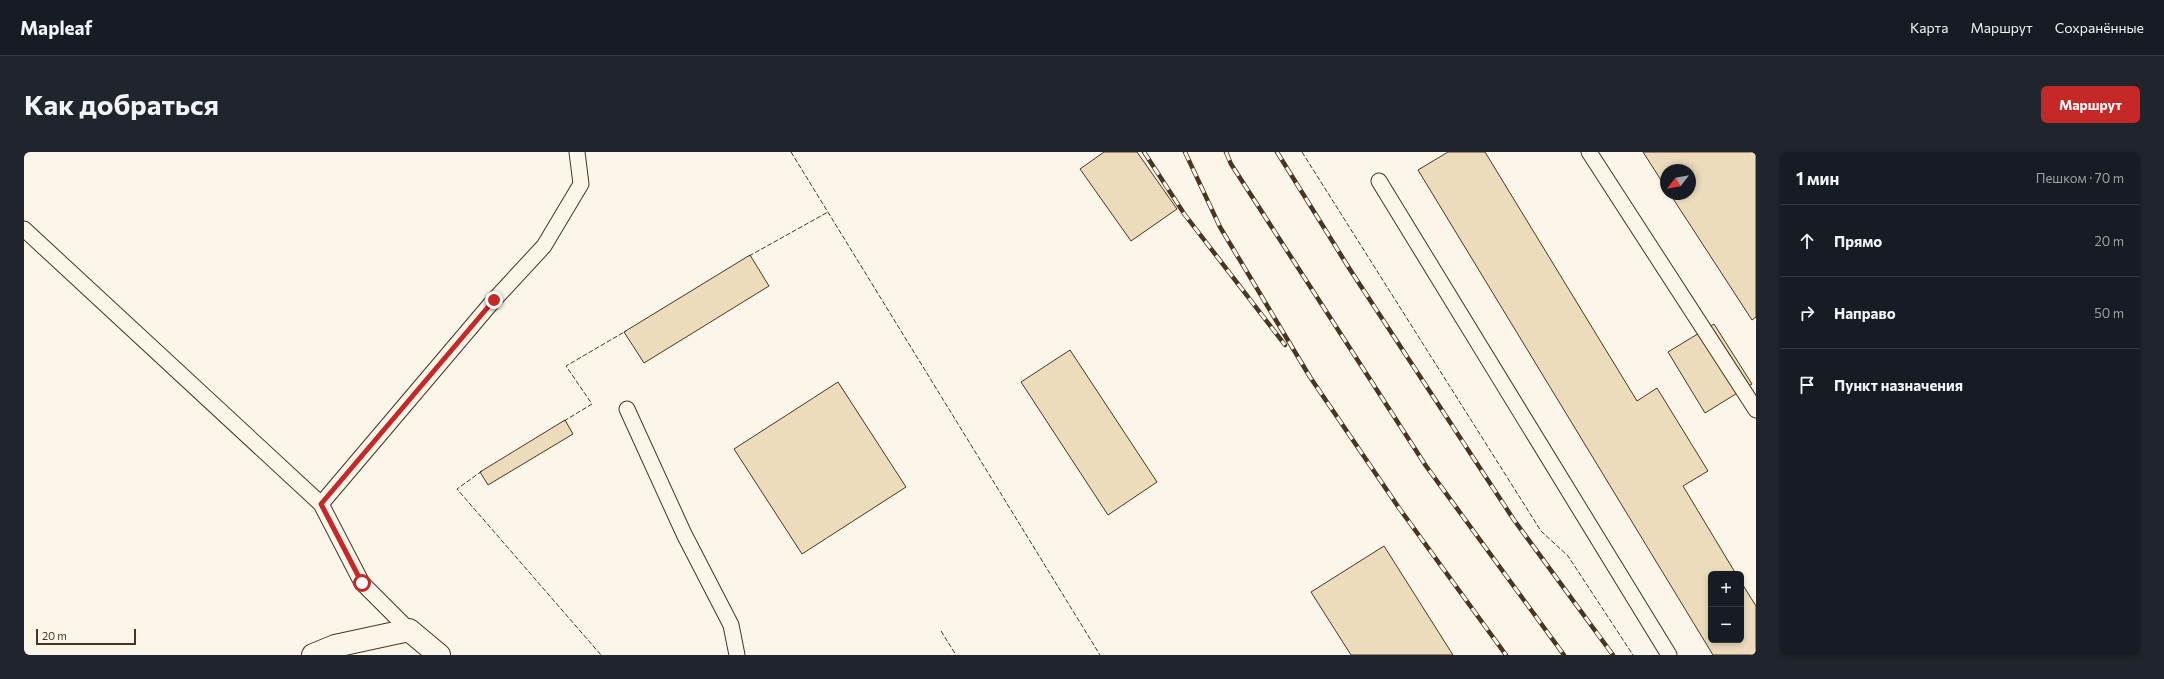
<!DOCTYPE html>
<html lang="ru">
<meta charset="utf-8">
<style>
:root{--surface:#171b24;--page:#20242c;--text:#f1f3f6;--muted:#9ea1a6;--line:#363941;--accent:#c62828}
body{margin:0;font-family:Commissioner,sans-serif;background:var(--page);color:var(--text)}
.controls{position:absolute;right:12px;bottom:12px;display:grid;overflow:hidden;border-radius:6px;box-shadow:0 2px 6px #0003}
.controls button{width:36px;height:36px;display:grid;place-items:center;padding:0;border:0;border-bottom:1px solid var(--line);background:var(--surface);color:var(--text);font:20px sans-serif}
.compass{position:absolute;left:1636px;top:12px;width:36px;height:36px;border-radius:50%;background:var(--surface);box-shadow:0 2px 6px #0003;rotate:239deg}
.scale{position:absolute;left:12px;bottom:10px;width:100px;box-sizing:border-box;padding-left:4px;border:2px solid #4a3520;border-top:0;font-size:11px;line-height:14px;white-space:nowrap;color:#4a3520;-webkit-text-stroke:3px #fbf6e9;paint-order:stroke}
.stop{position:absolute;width:12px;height:12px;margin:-9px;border:3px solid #c62828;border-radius:50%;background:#fff}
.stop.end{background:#c62828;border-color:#fff;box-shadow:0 1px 4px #0008}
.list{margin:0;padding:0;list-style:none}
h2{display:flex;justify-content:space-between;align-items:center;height:52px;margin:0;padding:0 16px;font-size:17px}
h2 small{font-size:13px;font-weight:400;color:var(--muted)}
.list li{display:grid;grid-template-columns:26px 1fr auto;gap:12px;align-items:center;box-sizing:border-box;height:72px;padding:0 16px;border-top:1px solid var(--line)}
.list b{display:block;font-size:15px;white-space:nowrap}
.list em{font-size:13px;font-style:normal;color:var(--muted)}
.icon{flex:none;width:22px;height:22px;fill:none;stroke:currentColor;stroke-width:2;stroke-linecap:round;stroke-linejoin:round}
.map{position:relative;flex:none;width:1732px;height:503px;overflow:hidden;border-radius:6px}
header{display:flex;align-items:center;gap:24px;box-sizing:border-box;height:56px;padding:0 20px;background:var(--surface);border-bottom:1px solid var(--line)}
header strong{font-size:19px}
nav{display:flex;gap:22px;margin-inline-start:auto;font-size:14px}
.intro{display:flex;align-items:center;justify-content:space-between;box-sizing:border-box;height:96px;padding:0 24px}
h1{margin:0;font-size:28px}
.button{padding:10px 18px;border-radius:6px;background:var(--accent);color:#fff;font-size:14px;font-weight:700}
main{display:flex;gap:24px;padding:0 24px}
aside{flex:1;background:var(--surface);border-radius:6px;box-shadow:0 2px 6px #0003}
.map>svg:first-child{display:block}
.building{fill:#ecdcbc;stroke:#4a3520}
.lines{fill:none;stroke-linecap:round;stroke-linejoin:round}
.service-casing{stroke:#4a3520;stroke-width:17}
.minor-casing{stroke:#4a3520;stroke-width:24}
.service{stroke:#fbf6e9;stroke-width:15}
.minor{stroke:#fbf6e9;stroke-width:22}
.rail-casing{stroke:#4a3520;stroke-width:4.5}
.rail{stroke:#fbf6e9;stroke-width:3;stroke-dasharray:9;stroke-linecap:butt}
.fence{stroke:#4a3520;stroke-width:1;stroke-dasharray:5 2;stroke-linecap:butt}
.route{stroke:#c62828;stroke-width:5}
</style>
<header>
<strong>Mapleaf</strong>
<nav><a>Карта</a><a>Маршрут</a><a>Сохранённые</a></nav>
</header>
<div class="intro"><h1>Как добраться</h1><a class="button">Маршрут</a></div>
<main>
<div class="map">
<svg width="1732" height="503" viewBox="0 0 1732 503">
<rect width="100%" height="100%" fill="#fbf6e9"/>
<!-- building -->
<path class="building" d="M1080,0H1113L1153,57L1107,89L1056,17Z
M1424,0H1461L1613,249L1633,236L1684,319L1659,334L1712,422H1687V488H1717V430L1732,454V503H1689L1394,18Z
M1619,0H1732V165L1728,168L1646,42H1666V18H1642V36Z
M726,103L745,134L620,211L600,180Z
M1690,172L1728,232L1681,261L1644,200Z
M1046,198L1133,330L1084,363L997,230Z
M814,230L882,335L778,402L710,297Z
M541,268L549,282L464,333L456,320Z
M1360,394L1429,503H1327L1287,440Z"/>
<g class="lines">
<defs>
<path id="service" d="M1565,0L1732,258
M1355,29L1645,503
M0,77L297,352
M603,257L660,382L707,473L713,503
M385,478L338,431L297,352L470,148L520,94L557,32L553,0"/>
<path id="minor" d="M289,503L311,494L385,478L415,503"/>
</defs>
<!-- service casing -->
<use href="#service" class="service-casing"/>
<!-- minor casing -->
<use href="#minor" class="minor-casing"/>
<!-- service -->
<use href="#service" class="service"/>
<!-- minor -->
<use href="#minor" class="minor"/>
<defs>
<path id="rail" d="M1120,0L1161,63L1261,193
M1161,0L1196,75L1286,225L1375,356L1482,503
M1202,0L1207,12L1402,314L1540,503
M1253,0L1325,116L1490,368L1589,503"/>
</defs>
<!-- rail casing -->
<use href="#rail" class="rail-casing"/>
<!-- rail -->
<use href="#rail" class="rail"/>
<!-- fence -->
<path class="fence" d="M767,0L1076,503
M1278,0L1517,379L1544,404L1609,503
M725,104L804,60
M540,269L568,252L542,214L602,179
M458,319L433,337L577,503
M917,479L932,503"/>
</g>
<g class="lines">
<!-- route -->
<path class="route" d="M338,431L297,352L470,148"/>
</g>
</svg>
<div class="controls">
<button>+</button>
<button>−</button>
</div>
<svg class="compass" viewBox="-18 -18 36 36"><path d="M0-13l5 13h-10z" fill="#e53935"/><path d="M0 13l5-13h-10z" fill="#9ea1a6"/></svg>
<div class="scale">20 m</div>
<div class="stop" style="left:338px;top:431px"></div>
<div class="stop end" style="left:470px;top:148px"></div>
</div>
<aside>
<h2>1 мин<small>Пешком · 70 m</small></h2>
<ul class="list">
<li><svg class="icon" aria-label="ahead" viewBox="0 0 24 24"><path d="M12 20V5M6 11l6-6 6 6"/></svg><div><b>Прямо</b></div><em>20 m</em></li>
<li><svg class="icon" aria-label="right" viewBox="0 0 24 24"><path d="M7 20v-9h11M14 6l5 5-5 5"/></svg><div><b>Направо</b></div><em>50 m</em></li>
<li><svg class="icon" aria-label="arrive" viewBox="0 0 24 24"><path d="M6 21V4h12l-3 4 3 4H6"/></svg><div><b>Пункт назначения</b></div></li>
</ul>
</aside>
</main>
